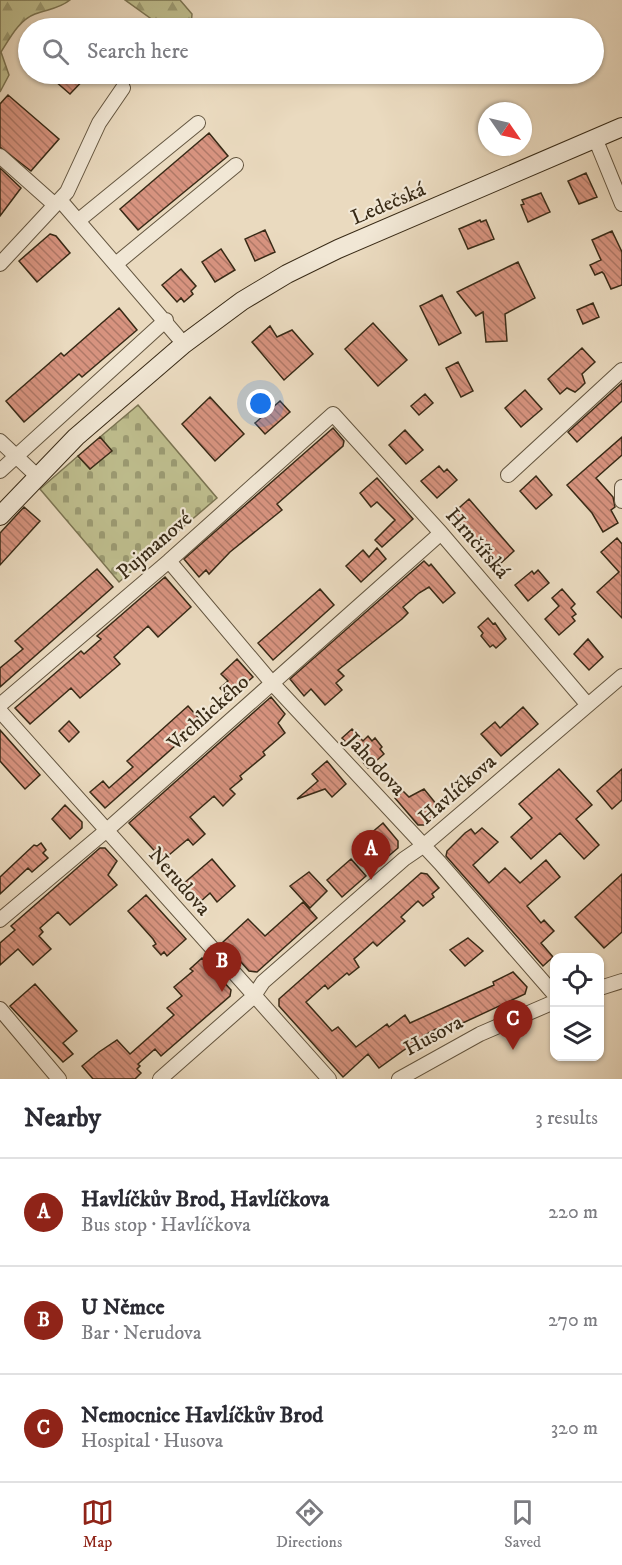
<!DOCTYPE html>
<meta charset="utf-8">
<style>
:root{--surface:#fff;--page:#f2f2f3;--text:#2b2b33;--muted:#7c7c81;--line:#e1e1e2;--accent:#8f2418}
body{margin:0;font-family:"IM FELL DW Pica",serif;background:var(--page);color:var(--text)}
.controls{position:absolute;right:18px;bottom:18px;display:grid;overflow:hidden;border-radius:12px;box-shadow:0 2px 4px #0004}
.controls button{width:54px;height:54px;display:grid;place-items:center;padding:0;border:0;border-bottom:2px solid var(--line);background:var(--surface);color:var(--text);font:30px sans-serif}
.compass{position:absolute;left:478px;top:102px;width:54px;height:54px;border-radius:50%;background:var(--surface);box-shadow:0 2px 4px #0004;rotate:124deg}
.you{position:absolute;left:261px;top:404px;width:21px;height:21px;margin:-15px;border:4px solid #fff;border-radius:50%;background:#1a73e8;box-shadow:0 0 0 9px #1a73e833}
.badge{display:grid;place-items:center;width:39px;height:39px;border-radius:50%;background:var(--accent);color:#fff;font-size:20px;font-weight:700}
.pin{position:absolute;translate:-50% -50px;filter:drop-shadow(0 2px 3px #0008)}
.pin::after{content:'';position:absolute;top:32px;width:21px;height:18px;background:inherit;clip-path:polygon(0 0,100% 0,50% 100%)}
.list{margin:0;padding:0;list-style:none}
h2{display:flex;justify-content:space-between;align-items:center;height:78px;margin:0;padding:0 24px;font-size:26px}
h2 small{font-size:20px;font-weight:400;color:var(--muted)}
.list li{display:grid;grid-template-columns:39px 1fr auto;gap:18px;align-items:center;box-sizing:border-box;height:108px;padding:0 24px;border-top:2px solid var(--line)}
.list b{display:block;font-size:22px;white-space:nowrap}
.list p{margin:0;font-size:20px;white-space:nowrap;color:var(--muted)}
.list em{font-size:20px;font-style:normal;color:var(--muted)}
.icon{flex:none;width:33px;height:33px;fill:none;stroke:currentColor;stroke-width:2;stroke-linecap:round;stroke-linejoin:round}
.map{position:relative;flex:none;width:622px;height:1079px;overflow:hidden}
.search{position:absolute;background:var(--surface);box-shadow:0 2px 4px #0004;left:18px;right:18px;top:18px;height:66px;display:flex;align-items:center;gap:15px;box-sizing:border-box;padding:0 21px;border-radius:33px;color:var(--muted);font-size:22px}
.sheet{height:402px;background:var(--surface)}
nav{display:flex;justify-content:space-around;align-items:center;box-sizing:border-box;height:84px;border-top:2px solid var(--line);background:var(--surface);font-size:16px;color:var(--muted)}
nav a{display:grid;justify-items:center;gap:3px}
nav .on{color:var(--accent)}
.map>svg:first-child{display:block}
.forest{fill:url(#forest-firs);stroke:#7b7452;stroke-width:1.5}
.cemetery{fill:url(#cemetery-stones);stroke:#7b7452;stroke-width:1.5}
.building{fill:url(#building-back-hatch);stroke:#382a16;stroke-width:1.5}
.lines{fill:none;stroke-linecap:round;stroke-linejoin:round}
.minor-casing{stroke:#645640;stroke-width:16}
.secondary-casing{stroke:#382a16;stroke-width:20}
.minor{stroke:#f1e7d5;stroke-width:14}
.secondary{stroke:#f1e7d5;stroke-width:18}
.labels{text-anchor:middle;stroke-width:4.5;stroke-linejoin:round;paint-order:stroke}
.street-label{font-size:21px;fill:#382a16;stroke:#f1e7d5}
</style>
<div class="map">
<svg width="622" height="1079" viewBox="0 0 622 1079">
<defs>
<pattern id="forest-firs" width="22" height="20" patternUnits="userSpaceOnUse" patternTransform="scale(1.5)"><rect width="22" height="20" fill="#bebd8d"/><path d="M5 1l3.5 6h-7zM16 11l3.5 6h-7z" fill="#9b9a72"/></pattern>
<pattern id="cemetery-stones" width="16" height="16" patternUnits="userSpaceOnUse" patternTransform="scale(1.5)"><rect width="16" height="16" fill="#bebd8d"/><path d="M2 7V4a2 2 0 0 1 4 0v3zM10 15v-3a2 2 0 0 1 4 0v3z" fill="#9b9a72"/></pattern>
<pattern id="building-back-hatch" width="6" height="6" patternUnits="userSpaceOnUse" patternTransform="scale(1.5)"><rect width="6" height="6" fill="#d7937f"/><path d="M-1 5l2 2M0 0l6 6M5-1l2 2" fill="none" stroke="#af7867"/></pattern>
</defs>
<rect width="100%" height="100%" fill="#eadabf"/>
<filter id="stains"><feTurbulence type="fractalNoise" baseFrequency=".00333" numOctaves="4"/><feColorMatrix values="0 0 0 0 .2 0 0 0 0 .09 0 0 0 0 .02 0 0 0 .5 -.17"/></filter>
<radialGradient id="worn" r=".72"><stop offset=".6" stop-color="#630" stop-opacity="0"/><stop offset="1" stop-color="#630" stop-opacity=".3"/></radialGradient>
<!-- forest -->
<path class="forest" d="M0,0H70C59,9 48,9 35,14C19,20 10,38 1,52L9,75L0,92Z
M125,0H180L192,14L191,27L164,28Z"/>
<!-- cemetery -->
<path class="cemetery" d="M138,405L217,498L119,582L40,489L78,456L90,469L111,451L100,437Z"/>
<!-- building -->
<path class="building" d="M47,74H89L70,94Z
M8,95L59,139L31,171L0,147V104Z
M209,133L228,156L138,230L120,209Z
M0,168L21,188L0,216Z
M586,173L597,197L579,204L568,181Z
M541,193L550,212L528,222L521,205L524,204L522,200Z
M480,220L481,222L486,220L494,239L468,249L459,229Z
M265,230L275,252L255,261L245,239Z
M612,231L622,252V285L611,289L604,274L602,272L595,275L590,265L601,260L592,240Z
M50,234L56,236L70,253L37,282L19,261Z
M221,249L235,270L215,282L202,262Z
M518,262L535,298L505,314L507,341L486,342L483,312L476,316L457,292Z
M181,269L196,286L191,291L193,294L184,302L181,298L177,302L162,285Z
M442,295L461,333L439,345L420,306Z
M593,303L599,317L583,324L577,310Z
M119,308L137,330L82,377L79,374L24,422L6,401L61,353L64,356Z
M373,323L407,360L378,386L345,349Z
M270,326L277,337L292,330L313,354L284,380L252,342Z
M582,348L595,362L582,374L585,383L580,388L575,392L567,388L560,394L548,379Z
M458,362L473,391L461,397L446,368Z
M622,383V401L577,442L568,432Z
M525,390L542,409L521,427L505,408Z
M425,394L433,403L419,415L411,406Z
M210,397L244,434L215,461L182,424Z
M280,401L290,412L265,434L255,423Z
M333,428L344,441L343,446L277,504L282,510L230,552L209,574L206,570L199,577L184,559Z
M405,430L423,450L406,464L389,445Z
M100,437L112,451L90,469L78,456Z
M622,437V455L596,478L613,497L615,507L611,510L618,523L603,532L592,513L567,485Z
M439,466L444,472L447,469L457,480L437,498L421,481Z
M536,476L552,495L536,509L520,491Z
M377,478L413,519L382,547L375,540L395,520L377,502L371,507L360,493Z
M469,499L514,551L501,563L498,560L495,563L451,515Z
M24,507L40,521L0,565V533Z
M617,538L622,544V618L597,592L619,572L601,552Z
M377,548L386,559L361,582L346,566L363,550L369,557Z
M424,561L429,566L431,564L455,593L443,603L429,587L419,593L403,607L408,613L402,619L338,670L344,676L336,683L342,690L325,705L311,689L304,696L290,679Z
M97,569L113,587L0,687V668L23,649L15,641Z
M538,570L549,583L528,601L515,585L532,571L534,574Z
M165,577L191,607L158,637L148,626L114,657L120,664L80,698L71,688L30,724L15,708L81,651L84,654L101,639L97,636Z
M320,589L334,605L273,660L258,643Z
M562,589L575,604L571,608L576,614L572,617L575,621L559,635L545,619L559,606L552,598Z
M488,618L493,624L495,623L506,639L496,648L493,645L490,647L481,636L483,633L478,627Z
M588,639L603,657L589,670L574,654Z
M237,659L253,677L229,698L220,688L228,681L221,674Z
M271,697L285,714L278,723L285,733L263,752L265,755L240,776L242,779L230,789L235,794L223,806L214,796L190,817L205,834L193,845L188,839L163,860L129,823Z
M188,706L202,722L105,808L90,792L103,781L109,788L133,767L127,761Z
M523,707L538,724L501,756L481,734L495,722L500,728Z
M69,721L79,732L69,742L59,731Z
M352,729L363,741L368,736L372,741L375,738L382,747L380,749L384,754L368,768L342,738Z
M0,730L40,775L25,789L0,761Z
M327,761L346,784L332,797L325,789L297,799L318,781L312,774Z
M559,769L592,805L576,819L599,845L584,859L560,833L531,859L511,837L532,818L519,804Z
M622,769V800L612,809L597,791Z
M424,789L437,805L432,809L436,813L424,825H418L395,798L403,791L409,797Z
M65,805L82,822V828L70,839L52,819Z
M383,823L398,841V848L385,859L368,840L373,837L370,834Z
M482,828L498,842L473,865L489,883L505,868L520,883L546,860L560,877L527,906L541,923L544,920L554,931L541,943L553,957L543,966L446,856L447,851L465,833L471,829L475,834Z
M41,843L46,850L43,853L48,858L32,872L28,868L0,894V877L34,845L37,846Z
M100,848H105L117,861L108,875L117,885L70,925L58,912L40,928L43,932L39,936L51,949L33,965L18,949L0,965V943L15,930L11,926Z
M212,859L235,886L217,902L210,893L200,902L183,884Z
M351,859L366,876L342,897L327,880Z
M309,872L327,891L310,908L290,886Z
M421,873L427,874L439,888L432,894L434,897L423,906L418,901L401,917L405,921L377,946L373,942L354,959L359,967L349,975L347,973L328,989L325,985L306,1002L332,1031L338,1027L356,1047L387,1024L389,1027L405,1015L410,1023L494,985L493,982L513,972L527,987L525,994L439,1034L436,1029L425,1035L379,1068L368,1054L343,1077L279,1006V999Z
M622,874V932L604,948L575,917Z
M146,895L186,939L167,956L164,952L161,955L153,946L156,944L153,939L128,911Z
M303,902L317,918L257,972L249,971L223,942L248,919L265,936Z
M468,938L483,951L465,966L450,950Z
M202,958L231,990L230,996L161,1056L155,1049L138,1064L140,1066L137,1069L141,1073L135,1079H93L82,1066L99,1052L117,1040L130,1054L174,1015L167,1008L182,996L174,987L193,971L190,969Z
M35,984L77,1031L63,1043L73,1054L63,1062L10,1006Z"/>
<g class="lines">
<defs>
<path id="minor" d="M595,138L622,204
M0,156L55,205
M60,200L184,344
M79,220L198,123
M117,263L236,165
M0,264L67,192L99,123L123,88
M0,441L36,475
M0,471L166,320
M508,475L622,370
M622,487V501
M169,561L272,683L440,863L554,994
M0,705L169,561L333,414L441,533L587,704
M0,711L329,1079
M0,920L107,830L441,533
M600,988L622,981
M0,1009L59,1079
M160,1079L253,997L263,982L404,859L423,846L622,676
M399,1079L480,1034L554,1002"/>
<path id="secondary" d="M0,516L76,437L184,344L242,301L287,274L338,249L622,127"/>
</defs>
<!-- minor casing -->
<use href="#minor" class="minor-casing"/>
<!-- secondary casing -->
<use href="#secondary" class="secondary-casing"/>
<!-- minor -->
<use href="#minor" class="minor"/>
<!-- secondary -->
<use href="#secondary" class="secondary"/>
</g>
<g class="labels">
<!-- street labels -->
<g class="street-label">
<text transform="translate(388 203) rotate(-23)" y="7">Ledečská</text>
<text transform="translate(478 543) rotate(49)" y="7">Hrnčířská</text>
<text transform="translate(154 545) rotate(-41)" y="7">Pujmanové</text>
<text transform="translate(208 712) rotate(-42)" y="7">Vrchlického</text>
<text transform="translate(376 764) rotate(47)" y="7">Jahodova</text>
<text transform="translate(457 789) rotate(-41)" y="7">Havlíčkova</text>
<text transform="translate(180 881) rotate(49)" y="7">Nerudova</text>
<text transform="translate(433 1035) rotate(-28)" y="7">Husova</text>
</g>
</g>
<rect width="100%" height="100%" filter="url(#stains)"/>
<rect width="100%" height="100%" fill="url(#worn)"/>
</svg>
<div class="controls">
<button><svg class="icon" aria-label="locate" viewBox="0 0 24 24"><circle cx="12" cy="12" r="6"/><path d="M12 2v4M12 18v4M2 12h4M18 12h4"/></svg></button>
<button><svg class="icon" aria-label="layers" viewBox="0 0 24 24"><path d="M12 4l9 5-9 5-9-5zM3 14l9 5 9-5"/></svg></button>
</div>
<svg class="compass" viewBox="-18 -18 36 36"><path d="M0-13l5 13h-10z" fill="#e53935"/><path d="M0 13l5-13h-10z" fill="#7c7c81"/></svg>
<div class="you"></div>
<div class="pin badge" style="left:371px;top:880px">A</div>
<div class="pin badge" style="left:222px;top:992px">B</div>
<div class="pin badge" style="left:513px;top:1050px">C</div>
<div class="search"><svg class="icon" aria-label="search" viewBox="0 0 24 24"><circle cx="10" cy="10" r="6"/><path d="M15 15l6 6"/></svg>Search here</div>
</div>
<section class="sheet">
<h2>Nearby<small>3 results</small></h2>
<ul class="list">
<li><span class="badge">A</span><div><b>Havlíčkův Brod, Havlíčkova</b><p>Bus stop · Havlíčkova</p></div><em>220 m</em></li>
<li><span class="badge">B</span><div><b>U Němce</b><p>Bar · Nerudova</p></div><em>270 m</em></li>
<li><span class="badge">C</span><div><b>Nemocnice Havlíčkův Brod</b><p>Hospital · Husova</p></div><em>320 m</em></li>
</ul>
</section>
<nav>
<a class="on"><svg class="icon" aria-label="map" viewBox="0 0 24 24"><path d="M3 6l6-2 6 2 6-2v14l-6 2-6-2-6 2zM9 4v14M15 6v14"/></svg>Map</a>
<a><svg class="icon" aria-label="directions" viewBox="0 0 24 24"><path d="M12 3l9 9-9 9-9-9zM9 14v-3h6M13 9l2 2-2 2"/></svg>Directions</a>
<a><svg class="icon" aria-label="saved" viewBox="0 0 24 24"><path d="M7 4h10v16l-5-4-5 4z"/></svg>Saved</a>
</nav>
